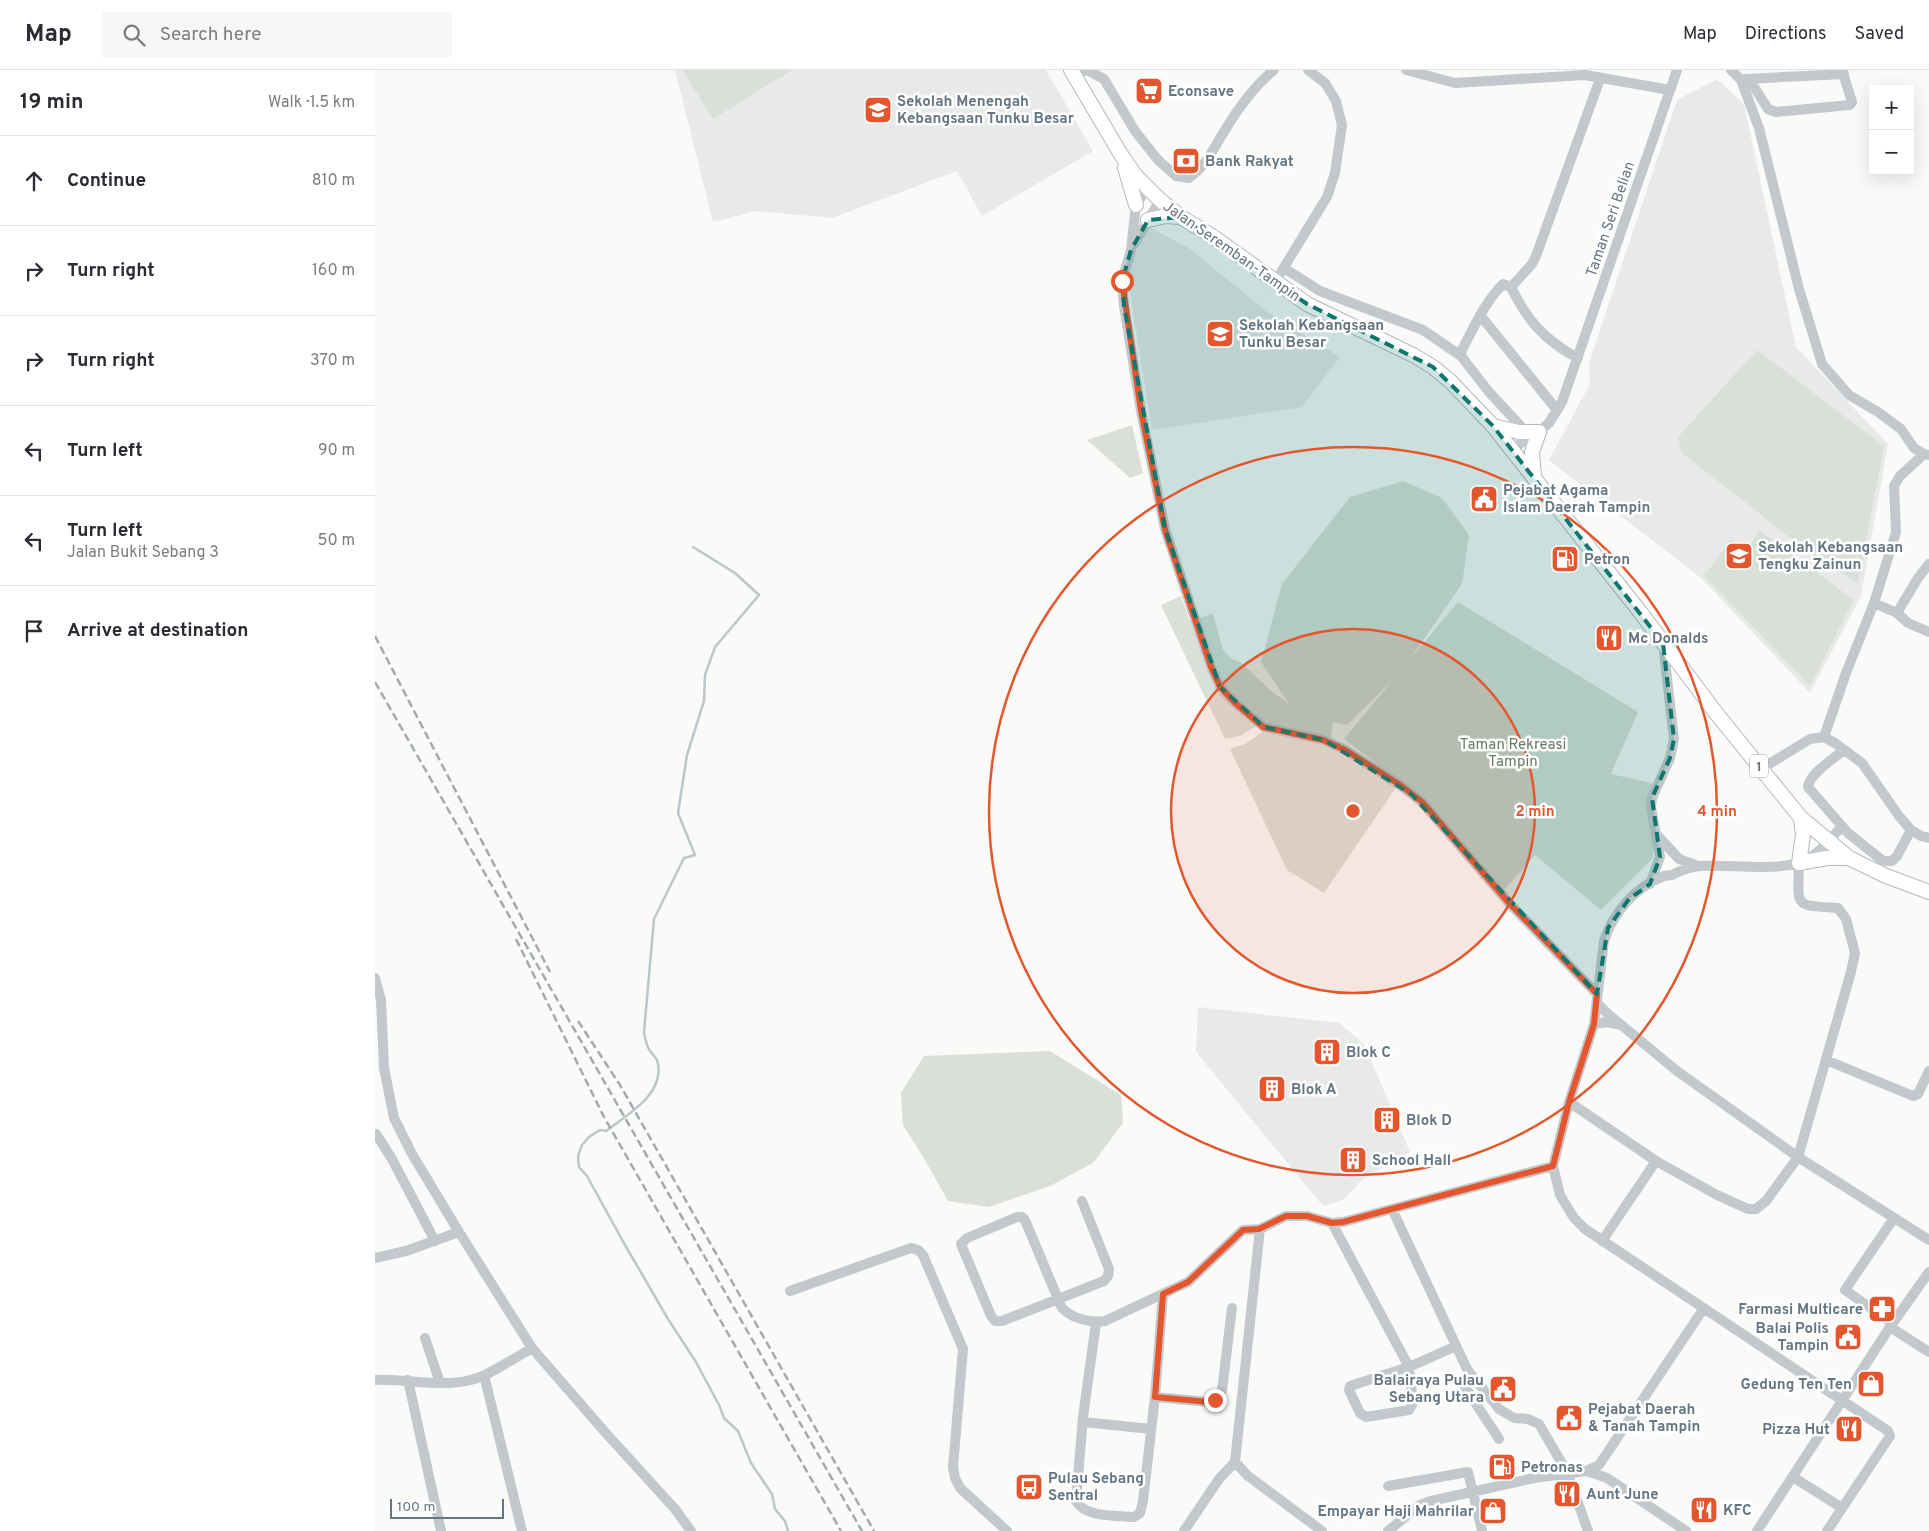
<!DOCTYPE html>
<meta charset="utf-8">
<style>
:root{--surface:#fff;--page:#f7f7f7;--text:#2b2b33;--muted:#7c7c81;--line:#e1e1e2}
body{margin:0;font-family:Overpass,sans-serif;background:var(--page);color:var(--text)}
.controls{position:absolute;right:15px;top:15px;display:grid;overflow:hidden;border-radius:0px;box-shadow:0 5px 20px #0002}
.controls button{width:45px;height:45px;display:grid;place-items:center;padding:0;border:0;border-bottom:1px solid var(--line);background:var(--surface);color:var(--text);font:25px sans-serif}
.scale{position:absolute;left:15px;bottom:12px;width:114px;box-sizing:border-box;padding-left:5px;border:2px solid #657683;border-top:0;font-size:14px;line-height:18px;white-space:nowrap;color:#657683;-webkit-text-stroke:4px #fff;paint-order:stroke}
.stop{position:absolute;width:15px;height:15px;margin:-11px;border:4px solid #e4572e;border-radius:50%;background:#fff}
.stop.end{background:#e4572e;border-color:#fff;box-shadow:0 1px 5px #0008}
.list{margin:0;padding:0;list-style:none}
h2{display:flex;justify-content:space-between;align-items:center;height:65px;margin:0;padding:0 20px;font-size:21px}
h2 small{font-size:16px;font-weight:400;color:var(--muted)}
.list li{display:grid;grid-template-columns:32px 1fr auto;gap:15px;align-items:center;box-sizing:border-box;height:90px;padding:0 20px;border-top:1px solid var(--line)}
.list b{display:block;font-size:19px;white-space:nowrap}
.list p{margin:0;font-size:16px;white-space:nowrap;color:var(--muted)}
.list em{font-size:16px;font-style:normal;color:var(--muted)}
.icon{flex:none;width:28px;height:28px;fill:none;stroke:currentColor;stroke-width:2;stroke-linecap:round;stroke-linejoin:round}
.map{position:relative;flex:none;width:1554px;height:1461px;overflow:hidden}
header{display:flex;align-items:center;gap:30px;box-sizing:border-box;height:70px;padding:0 25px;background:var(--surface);border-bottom:1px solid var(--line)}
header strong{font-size:24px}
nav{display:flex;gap:28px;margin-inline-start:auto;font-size:18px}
.search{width:350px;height:45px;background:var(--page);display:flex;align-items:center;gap:12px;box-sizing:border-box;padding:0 18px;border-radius:0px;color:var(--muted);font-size:19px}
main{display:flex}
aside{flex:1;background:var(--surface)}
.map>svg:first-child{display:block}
.built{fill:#e8e9e9}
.green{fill:#dadfd7}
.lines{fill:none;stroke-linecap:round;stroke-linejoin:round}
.stream{stroke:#bbc7cb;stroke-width:2.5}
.highway-casing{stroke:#b4b9bd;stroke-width:16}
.minor{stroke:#c3c8cc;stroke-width:10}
.highway{stroke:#fff;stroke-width:14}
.rail{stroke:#a2aab0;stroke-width:2.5;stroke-dasharray:8 4;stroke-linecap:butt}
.route{stroke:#e4572e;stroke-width:6}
.marked{fill:#0f766e;fill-opacity:0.2;stroke:#0f766e;stroke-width:4;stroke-dasharray:10 6;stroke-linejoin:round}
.ring{fill:none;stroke:#e4572e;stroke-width:2.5}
.labels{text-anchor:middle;stroke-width:5;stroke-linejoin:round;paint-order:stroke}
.shield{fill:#fff;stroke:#939fa8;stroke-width:1}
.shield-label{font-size:14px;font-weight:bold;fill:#657683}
.poi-label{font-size:15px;font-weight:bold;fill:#657683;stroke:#fff;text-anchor:start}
.street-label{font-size:15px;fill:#657683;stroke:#fff}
.park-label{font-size:15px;fill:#687a64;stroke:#fff}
.centre{fill:#e4572e;stroke:#fff;stroke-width:2.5}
.ring-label{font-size:15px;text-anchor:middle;font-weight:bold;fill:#e4572e;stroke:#fff;stroke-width:5;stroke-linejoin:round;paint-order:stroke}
</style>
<header>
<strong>Map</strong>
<div class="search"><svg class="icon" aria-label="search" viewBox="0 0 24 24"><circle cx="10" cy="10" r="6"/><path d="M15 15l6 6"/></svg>Search here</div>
<nav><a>Map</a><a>Directions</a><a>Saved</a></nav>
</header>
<main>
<aside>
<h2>19 min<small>Walk · 1.5 km</small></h2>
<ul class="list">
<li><svg class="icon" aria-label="ahead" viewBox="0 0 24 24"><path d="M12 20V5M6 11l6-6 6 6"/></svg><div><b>Continue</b></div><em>810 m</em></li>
<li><svg class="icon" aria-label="right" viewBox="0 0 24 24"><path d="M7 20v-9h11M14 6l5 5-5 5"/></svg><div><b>Turn right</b></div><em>160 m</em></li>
<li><svg class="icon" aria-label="right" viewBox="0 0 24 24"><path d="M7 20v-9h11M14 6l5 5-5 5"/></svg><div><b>Turn right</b></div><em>370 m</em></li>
<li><svg class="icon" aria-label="left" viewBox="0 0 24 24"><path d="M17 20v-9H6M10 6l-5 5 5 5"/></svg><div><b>Turn left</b></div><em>90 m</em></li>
<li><svg class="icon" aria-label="left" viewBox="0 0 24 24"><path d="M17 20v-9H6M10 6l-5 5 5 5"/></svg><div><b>Turn left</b><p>Jalan Bukit Sebang 3</p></div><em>50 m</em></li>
<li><svg class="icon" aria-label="arrive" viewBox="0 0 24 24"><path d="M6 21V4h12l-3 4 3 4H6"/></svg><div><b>Arrive at destination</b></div></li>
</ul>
</aside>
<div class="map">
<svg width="1554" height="1461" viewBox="0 0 1554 1461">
<rect width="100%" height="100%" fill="#fafaf8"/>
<!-- built -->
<path class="built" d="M300,0H671L718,81L607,146L582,101L457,148L381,141L338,152Z
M1342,9L1369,34L1421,277L1513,374L1486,526L1435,623L1326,508L1174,390L1215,314L1214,293L1302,30Z
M775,157L815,179L892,242L965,287L927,337L777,360L753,210L759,181Z
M823,937L964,953L989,974L1035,1082L988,1109L968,1130L948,1136L821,982Z"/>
<!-- green -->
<path class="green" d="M307,0H417L338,49Z
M1382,280L1509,376L1483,513L1436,484L1306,382L1303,367Z
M757,355L768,403L755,408L712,370Z
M1028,411L1067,428L1094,465L1087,514L1035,589L1083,532L1263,642L1236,704L1281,714L1278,788L1226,840L1160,785L1129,820L1032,717L969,669L1017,611L972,655L958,652L955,674L886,653L865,666L850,669L786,535L806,526L814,550L838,544L848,580L857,589L865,592L875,601L895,620L914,634L886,592L907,514L975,427Z
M1384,460L1479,530L1435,616L1329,506L1356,470L1372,480Z
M888,662L927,668L953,675L1022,716L949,823L912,800L855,679L870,674Z
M675,981L746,1025L748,1053L718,1093L675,1116L614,1137L573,1131L550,1090L528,1055L526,1023L549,986Z"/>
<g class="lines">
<!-- stream -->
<path class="stream" d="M318,477L360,503L384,525L340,577L330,605L329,631L312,685L303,743L320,785L309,788L279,849L269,962C270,968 271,975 275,981C277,984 280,986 282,990C292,1023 253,1044 231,1061L225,1060L214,1067L207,1075L203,1086L204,1097L212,1106L250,1175L293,1249L321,1292L344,1335L349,1348L363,1361L376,1393L397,1424L400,1439L410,1451L413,1461"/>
<defs>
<path id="highway" d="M696,0L745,83L760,105L785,130L806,147L840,168L932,234L1038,285L1058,297L1076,312L1118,356L1144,389L1266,543L1341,643L1426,748L1474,788L1511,806L1554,822
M750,98L761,135
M773,150L791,146L806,147
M1118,356L1144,362H1164L1157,382L1159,406
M1426,748L1428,765L1424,793L1452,788H1474"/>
</defs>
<!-- highway casing -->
<use href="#highway" class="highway-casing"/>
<!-- minor -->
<path class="minor" d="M1031,0L1080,13L1210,5L1295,20
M1356,0L1366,10L1384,58L1424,219L1447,294L1474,325L1503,342L1526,359L1539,378L1549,384L1554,385
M699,4L712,0L729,9L760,61L783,90L801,106L814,108C833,94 838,79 850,60C864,37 879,16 899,0
M1370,9L1469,4
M1374,9L1393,39L1401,42L1475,35L1477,32L1467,0
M772,118L761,135L756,180L747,211L749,236L766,341L790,459L836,597L845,617L861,634L889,657L949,670L970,680L1025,715L1047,732L1134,833L1222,924
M759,174L785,130
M909,198L945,221L1048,260L1086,286L1114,322L1153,364
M900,212L952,127L960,103L967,55L961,31L950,13L933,0
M1136,217L1157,194L1161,186L1225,9
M1136,217C1152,250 1170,271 1203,288
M1105,245L1182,340
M1086,286L1087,280C1099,257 1110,232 1128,214L1136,217
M1137,380L1150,370L1156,369L1164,362L1174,353L1187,332L1302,0
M1499,533L1521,462L1519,416L1525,406L1549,384
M1522,543L1543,508L1554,494
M1449,667L1471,603L1499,533L1522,543L1533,553L1554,562
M1469,680C1459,688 1434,704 1433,717L1473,763L1508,791H1517L1522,786L1536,760
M1386,699L1435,669L1449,667L1460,673L1487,693L1524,746L1536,760L1546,766L1554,768
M1282,765L1304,789L1323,796
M1275,814L1285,787L1276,737L1277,728L1295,688L1299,669L1288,573
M0,908L6,930L9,998L19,1048L37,1084L84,1162L157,1278L229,1361L300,1439L316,1461
M1222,933L1233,944L1302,1001L1423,1087L1554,1170
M1219,954L1232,952L1246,955
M1451,990L1538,1026L1543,1024L1554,1001
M1194,1032L1281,1091L1227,1171
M1,1064L17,1089L60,1171
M1281,1091L1342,1125L1373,1139H1381L1391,1131L1423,1087L1476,902L1480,883L1471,849L1463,838C1418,835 1423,838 1424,793
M707,1131L734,1199L733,1206L729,1211L627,1251H620L616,1246L586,1174L592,1168L642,1147H647L650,1150L683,1229C684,1232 686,1237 688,1239C698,1249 717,1253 730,1251L813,1212L868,1160L885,1159L911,1146H932L957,1153L968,1152L1178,1096
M1017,1139L1092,1299L1124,1339L1139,1348L1153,1349L1164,1354L1192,1402L1213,1461
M957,1153L1034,1297L1038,1333L1034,1340L991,1347L985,1343L974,1320L975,1316L1034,1297L1081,1276
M0,1188L31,1181L84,1162
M415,1221L536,1178L543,1180L548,1185L588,1279L578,1397L580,1408L585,1418L632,1461
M721,1253L708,1347L701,1431C711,1448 741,1445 759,1447L765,1443L768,1431L780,1327L788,1224
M1517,1253L1470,1220L1519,1148
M1515,1257L1554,1282
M50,1268L65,1313
M109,1305L147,1461
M0,1310C36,1308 76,1321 110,1305C126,1297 142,1287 157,1278
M33,1310L66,1461
M1088,1314L1124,1369
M780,1327L834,1332L840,1330L847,1321L857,1238
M708,1352L776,1359
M860,1392L873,1406L947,1461
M1212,1401L1232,1408L1311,1461
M1418,1407L1467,1438
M1013,1416L1093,1402L1107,1461
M809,1461L844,1409L860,1392L885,1159
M1013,1461L1045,1435L1056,1431L1159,1408L1211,1401L1224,1395L1329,1238
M1382,1461L1515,1257L1554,1202
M1452,1461L1515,1366L1513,1361L1210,1159L1199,1148L1185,1125L1178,1096L1194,1032L1219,954L1229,871C1238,843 1260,817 1289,806C1292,805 1296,806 1299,804C1307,800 1315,797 1324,796C1353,794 1395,801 1423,793C1441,788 1455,770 1466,757"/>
<!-- highway -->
<use href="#highway" class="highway"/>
<!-- rail -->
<path class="rail" d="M0,566L175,902
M0,612L487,1461
M141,869L229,1047L466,1461
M203,951L245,1015L499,1461"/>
</g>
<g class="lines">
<!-- route -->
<path class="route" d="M747,211L766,341L790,460L836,597L845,617L861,634L888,657L948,670L970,680L1025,715L1047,732L1134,833L1222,924L1219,954L1194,1032L1178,1096L968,1152L957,1153L932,1146H911L884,1159L868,1160L813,1212L788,1224L780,1327L834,1332L840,1330"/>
</g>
<!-- marked area -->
<path class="marked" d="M806,147L932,234L1058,297L1118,356L1288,573L1299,669L1295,688L1277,728L1285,787L1275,814L1254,829L1233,858L1222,924L1036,724L949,670L889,657L845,617L790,459L749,236L747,211L756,180L773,150Z"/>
<!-- distance rings -->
<circle cx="978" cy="741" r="182" fill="#e4572e" fill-opacity=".12"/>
<g class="ring">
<circle cx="978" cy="741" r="182"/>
<circle cx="978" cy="741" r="364"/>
</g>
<!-- icons -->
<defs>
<symbol id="supermarket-square" viewBox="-11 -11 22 22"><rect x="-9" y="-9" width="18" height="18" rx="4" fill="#e4572e" stroke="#fff"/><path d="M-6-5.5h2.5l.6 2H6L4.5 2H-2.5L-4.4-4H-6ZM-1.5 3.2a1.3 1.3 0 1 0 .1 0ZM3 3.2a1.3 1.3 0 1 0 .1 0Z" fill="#fff"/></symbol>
<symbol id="school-square" viewBox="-11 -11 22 22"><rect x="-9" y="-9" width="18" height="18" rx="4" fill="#e4572e" stroke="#fff"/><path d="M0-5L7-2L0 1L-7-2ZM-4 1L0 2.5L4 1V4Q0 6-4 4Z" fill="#fff"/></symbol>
<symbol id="bank-square" viewBox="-11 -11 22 22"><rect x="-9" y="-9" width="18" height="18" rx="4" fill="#e4572e" stroke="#fff"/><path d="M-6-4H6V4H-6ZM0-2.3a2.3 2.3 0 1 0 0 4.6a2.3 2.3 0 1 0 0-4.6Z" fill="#fff"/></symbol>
<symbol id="civic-square" viewBox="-11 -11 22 22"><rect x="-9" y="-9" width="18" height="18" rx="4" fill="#e4572e" stroke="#fff"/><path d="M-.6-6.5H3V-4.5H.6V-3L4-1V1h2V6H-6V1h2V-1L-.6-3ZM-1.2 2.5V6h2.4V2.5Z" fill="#fff"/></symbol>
<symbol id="fuel-square" viewBox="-11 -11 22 22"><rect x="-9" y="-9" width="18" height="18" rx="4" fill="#e4572e" stroke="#fff"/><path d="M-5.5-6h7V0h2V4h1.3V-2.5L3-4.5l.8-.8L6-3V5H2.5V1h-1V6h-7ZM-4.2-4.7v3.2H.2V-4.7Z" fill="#fff"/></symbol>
<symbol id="restaurant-square" viewBox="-11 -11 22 22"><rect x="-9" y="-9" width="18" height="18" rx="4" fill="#e4572e" stroke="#fff"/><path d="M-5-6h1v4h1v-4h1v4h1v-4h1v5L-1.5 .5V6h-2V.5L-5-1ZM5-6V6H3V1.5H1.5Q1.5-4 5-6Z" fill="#fff"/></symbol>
<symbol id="building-square" viewBox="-11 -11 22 22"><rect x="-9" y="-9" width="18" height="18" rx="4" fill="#e4572e" stroke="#fff"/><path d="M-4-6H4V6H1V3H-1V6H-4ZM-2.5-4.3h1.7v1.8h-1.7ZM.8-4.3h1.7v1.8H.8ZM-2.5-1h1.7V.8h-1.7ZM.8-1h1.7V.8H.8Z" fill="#fff"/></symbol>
<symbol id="pharmacy-square" viewBox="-11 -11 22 22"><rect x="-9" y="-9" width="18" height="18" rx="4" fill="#e4572e" stroke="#fff"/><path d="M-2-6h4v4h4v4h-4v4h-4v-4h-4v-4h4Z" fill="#fff"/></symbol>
<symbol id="shop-square" viewBox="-11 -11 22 22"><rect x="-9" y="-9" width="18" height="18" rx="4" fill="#e4572e" stroke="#fff"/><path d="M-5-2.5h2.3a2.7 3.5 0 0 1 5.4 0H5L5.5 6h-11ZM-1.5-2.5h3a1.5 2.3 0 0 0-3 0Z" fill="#fff"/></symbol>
<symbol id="bus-square" viewBox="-11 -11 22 22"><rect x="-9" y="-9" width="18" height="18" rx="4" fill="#e4572e" stroke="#fff"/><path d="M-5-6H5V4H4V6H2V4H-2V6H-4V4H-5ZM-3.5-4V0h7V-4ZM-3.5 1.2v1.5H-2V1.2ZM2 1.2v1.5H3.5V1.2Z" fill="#fff"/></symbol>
</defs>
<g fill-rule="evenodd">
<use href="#supermarket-square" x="758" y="5" width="32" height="32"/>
<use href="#school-square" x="487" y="24" width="32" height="32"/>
<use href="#bank-square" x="795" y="75" width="32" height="32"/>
<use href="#school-square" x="829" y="248" width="32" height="32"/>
<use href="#civic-square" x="1093" y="413" width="32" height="32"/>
<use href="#school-square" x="1348" y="470" width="32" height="32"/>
<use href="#fuel-square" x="1174" y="473" width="32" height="32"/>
<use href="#restaurant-square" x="1218" y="552" width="32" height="32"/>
<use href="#building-square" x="936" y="966" width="32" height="32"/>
<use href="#building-square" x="881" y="1003" width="32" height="32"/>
<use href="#building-square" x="996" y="1034" width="32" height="32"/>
<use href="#building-square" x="962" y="1074" width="32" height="32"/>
<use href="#pharmacy-square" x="1491" y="1223" width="32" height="32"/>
<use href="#civic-square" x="1457" y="1251" width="32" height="32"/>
<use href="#shop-square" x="1480" y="1298" width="32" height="32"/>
<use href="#civic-square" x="1112" y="1303" width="32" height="32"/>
<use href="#civic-square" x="1178" y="1332" width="32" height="32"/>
<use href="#restaurant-square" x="1458" y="1343" width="32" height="32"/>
<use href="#fuel-square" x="1111" y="1381" width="32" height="32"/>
<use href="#bus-square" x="638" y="1401" width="32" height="32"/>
<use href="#restaurant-square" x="1176" y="1408" width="32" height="32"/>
<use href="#restaurant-square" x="1313" y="1424" width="32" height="32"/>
<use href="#shop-square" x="1102" y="1425" width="32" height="32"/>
</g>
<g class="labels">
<!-- shield labels -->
<rect class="shield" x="1375" y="684.5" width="18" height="23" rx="4"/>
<g class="shield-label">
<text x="1384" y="701">1</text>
</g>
<!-- poi labels -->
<g class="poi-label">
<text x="793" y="26">Econsave</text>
<text x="522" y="36">Sekolah Menengah<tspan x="522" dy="17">Kebangsaan Tunku Besar</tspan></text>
<text x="830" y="96">Bank Rakyat</text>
<text x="864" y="260">Sekolah Kebangsaan<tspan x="864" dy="17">Tunku Besar</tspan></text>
<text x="1128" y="425">Pejabat Agama<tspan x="1128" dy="17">Islam Daerah Tampin</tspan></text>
<text x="1383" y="482">Sekolah Kebangsaan<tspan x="1383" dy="17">Tengku Zainun</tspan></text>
<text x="1209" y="494">Petron</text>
<text x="1253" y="573">Mc Donalds</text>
<text x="971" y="987">Blok C</text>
<text x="916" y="1024">Blok A</text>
<text x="1031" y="1055">Blok D</text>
<text x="997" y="1095">School Hall</text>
<text x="1488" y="1244" text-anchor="end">Farmasi Multicare</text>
<text x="1454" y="1263" text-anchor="end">Balai Polis<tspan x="1454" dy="17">Tampin</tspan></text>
<text x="1109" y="1315" text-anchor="end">Balairaya Pulau<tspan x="1109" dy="17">Sebang Utara</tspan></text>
<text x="1477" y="1319" text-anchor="end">Gedung Ten Ten</text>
<text x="1213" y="1344">Pejabat Daerah<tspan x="1213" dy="17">&amp; Tanah Tampin</tspan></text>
<text x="1455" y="1364" text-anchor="end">Pizza Hut</text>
<text x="1146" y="1402">Petronas</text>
<text x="673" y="1413">Pulau Sebang<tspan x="673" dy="17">Sentral</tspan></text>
<text x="1211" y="1429">Aunt June</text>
<text x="1348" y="1445">KFC</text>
<text x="1099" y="1446" text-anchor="end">Empayar Haji Mahrilar</text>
</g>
<!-- street labels -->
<g class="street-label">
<text transform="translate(1235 149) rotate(-71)" y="5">Taman Seri Belian</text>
<text transform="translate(857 181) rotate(35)" y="5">Jalan Seremban-Tampin</text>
</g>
<!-- park labels -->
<g class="park-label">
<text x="1138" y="679">Taman Rekreasi<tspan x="1138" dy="17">Tampin</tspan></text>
</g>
</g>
<circle cx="978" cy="741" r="8" class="centre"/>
<g class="ring-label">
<text x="1160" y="746">2 min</text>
<text x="1342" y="746">4 min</text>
</g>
</svg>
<div class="controls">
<button>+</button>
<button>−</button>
</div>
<div class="scale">100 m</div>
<div class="stop" style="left:747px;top:211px"></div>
<div class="stop end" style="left:840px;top:1330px"></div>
</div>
</main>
